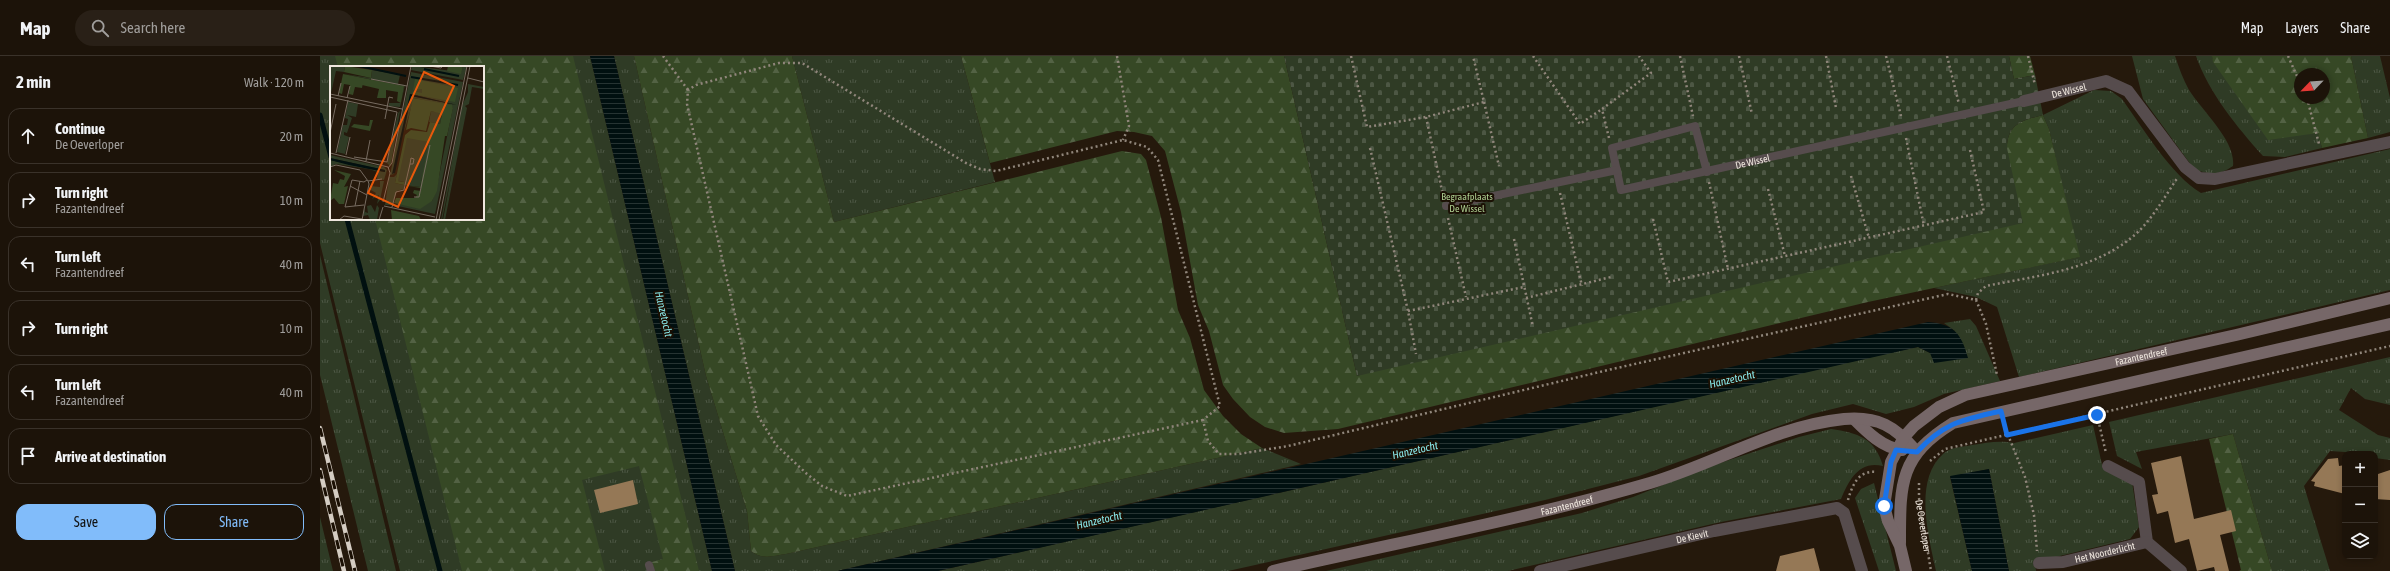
<!DOCTYPE html>
<meta charset="utf-8">
<style>
:root{--surface:#1c1309;--page:#292017;--text:#f1f3f6;--muted:#a09e9c;--line:#3a322a;--accent:#81bcfa}
body{margin:0;font-family:"Asap Condensed",sans-serif;background:var(--page);color:var(--text)}
.controls{position:absolute;right:12px;bottom:12px;display:grid;overflow:hidden;border-radius:8px;box-shadow:0 2px 6px #0003}
.controls button{width:36px;height:36px;display:grid;place-items:center;padding:0;border:0;border-bottom:1px solid var(--line);background:var(--surface);color:var(--text);font:20px sans-serif}
.compass{position:absolute;left:1974px;top:12px;width:36px;height:36px;border-radius:50%;background:var(--surface);box-shadow:0 2px 6px #0003;rotate:245deg}
.stop{position:absolute;width:12px;height:12px;margin:-9px;border:3px solid #1a73e8;border-radius:50%;background:#fff}
.stop.end{background:#1a73e8;border-color:#fff;box-shadow:0 1px 4px #0008}
.list{margin:0;padding:0;list-style:none}
h2{display:flex;justify-content:space-between;align-items:center;height:52px;margin:0;padding:0 16px;font-size:17px}
h2 small{font-size:13px;font-weight:400;color:var(--muted)}
.list li{display:grid;grid-template-columns:26px 1fr auto;gap:12px;align-items:center;box-sizing:border-box;height:56px;margin:0 8px 8px;padding:0 8px;border:1px solid var(--line);border-radius:12px}
.list b{display:block;font-size:15px;white-space:nowrap}
.list p{margin:0;font-size:13px;white-space:nowrap;color:var(--muted)}
.list em{font-size:13px;font-style:normal;color:var(--muted)}
.actions{display:flex;gap:8px;padding:12px 16px}
.actions a{flex:1;padding:9px 0;border:1px solid var(--accent);border-radius:12px;text-align:center;font-size:14px;color:var(--accent)}
.actions .main{background:var(--accent);color:#111}
.icon{flex:none;width:22px;height:22px;fill:none;stroke:currentColor;stroke-width:2;stroke-linecap:round;stroke-linejoin:round}
.map{position:relative;flex:none;width:2070px;height:515px;overflow:hidden}
header{display:flex;align-items:center;gap:24px;box-sizing:border-box;height:56px;padding:0 20px;background:var(--surface);border-bottom:1px solid var(--line)}
header strong{font-size:19px}
nav{display:flex;gap:22px;margin-inline-start:auto;font-size:14px}
.search{width:280px;height:36px;background:var(--page);display:flex;align-items:center;gap:10px;box-sizing:border-box;padding:0 14px;border-radius:22px;color:var(--muted);font-size:15px}
main{display:flex}
aside{flex:1;background:var(--surface)}
.map>svg:first-child{display:block}
.grass{fill:url(#grass-tufts);fill-rule:evenodd}
.forest{fill:url(#forest-firs);fill-rule:evenodd}
.cemetery{fill:url(#cemetery-stones)}
.water{fill:url(#water-rules)}
.lines{fill:none;stroke-linecap:round;stroke-linejoin:round}
.stream{stroke:#011010;stroke-width:5}
.building{fill:#957856}
.path{stroke:#90867b;stroke-width:2.5;stroke-dasharray:2 3;stroke-linecap:butt}
.lane{stroke:#564c4d;stroke-width:8}
.street{stroke:#564c4d;stroke-width:12}
.secondary{stroke:#766768;stroke-width:12}
.rail-casing{stroke:#d4ccc2;stroke-width:4.5}
.rail{stroke:#1b1004;stroke-width:3;stroke-dasharray:9;stroke-linecap:butt}
.route{stroke:#1a73e8;stroke-width:5}
.labels{text-anchor:middle;stroke-width:4;stroke-linejoin:round;paint-order:stroke}
.street-label{font-size:10px;fill:#efe7de;stroke:#1b1004}
.park-label{font-size:10px;fill:#accd90;stroke:#1b1004}
.water-label{font-size:11px;font-style:italic;fill:#89e8e9;stroke:#1b1004}
.inset-river{fill:none;stroke:#011010;stroke-width:2}
.inset-road{fill:none;stroke:#766b60;stroke-width:1}
.view{fill:#e8590c;fill-opacity:0.15;stroke:#e8590c;stroke-width:2}
.inset-edge{fill:none;stroke:#efe7de;stroke-width:2}
</style>
<header>
<strong>Map</strong>
<div class="search"><svg class="icon" aria-label="search" viewBox="0 0 24 24"><circle cx="10" cy="10" r="6"/><path d="M15 15l6 6"/></svg>Search here</div>
<nav><a>Map</a><a>Layers</a><a>Share</a></nav>
</header>
<main>
<aside>
<h2>2 min<small>Walk · 120 m</small></h2>
<ul class="list">
<li><svg class="icon" aria-label="ahead" viewBox="0 0 24 24"><path d="M12 20V5M6 11l6-6 6 6"/></svg><div><b>Continue</b><p>De Oeverloper</p></div><em>20 m</em></li>
<li><svg class="icon" aria-label="right" viewBox="0 0 24 24"><path d="M7 20v-9h11M14 6l5 5-5 5"/></svg><div><b>Turn right</b><p>Fazantendreef</p></div><em>10 m</em></li>
<li><svg class="icon" aria-label="left" viewBox="0 0 24 24"><path d="M17 20v-9H6M10 6l-5 5 5 5"/></svg><div><b>Turn left</b><p>Fazantendreef</p></div><em>40 m</em></li>
<li><svg class="icon" aria-label="right" viewBox="0 0 24 24"><path d="M7 20v-9h11M14 6l5 5-5 5"/></svg><div><b>Turn right</b></div><em>10 m</em></li>
<li><svg class="icon" aria-label="left" viewBox="0 0 24 24"><path d="M17 20v-9H6M10 6l-5 5 5 5"/></svg><div><b>Turn left</b><p>Fazantendreef</p></div><em>40 m</em></li>
<li><svg class="icon" aria-label="arrive" viewBox="0 0 24 24"><path d="M6 21V4h12l-3 4 3 4H6"/></svg><div><b>Arrive at destination</b></div></li>
</ul>
<div class="actions"><a class="main">Save</a><a>Share</a></div>
</aside>
<div class="map">
<svg width="2070" height="515" viewBox="0 0 2070 515">
<defs>
<pattern id="grass-tufts" width="24" height="20" patternUnits="userSpaceOnUse"><rect width="24" height="20" fill="#2f3b25"/><path d="M3 7l-1-3M5 7V3M7 7l1-3M15 17l-1-3M17 17v-4M19 17l1-3" fill="none" stroke="#4d5744"/></pattern>
<pattern id="forest-firs" width="22" height="20" patternUnits="userSpaceOnUse"><rect width="22" height="20" fill="#364825"/><path d="M5 1l3.5 6h-7zM16 11l3.5 6h-7z" fill="#536244"/></pattern>
<pattern id="cemetery-stones" width="16" height="16" patternUnits="userSpaceOnUse"><rect width="16" height="16" fill="#2f3b25"/><path d="M2 7V4a2 2 0 0 1 4 0v3zM10 15v-3a2 2 0 0 1 4 0v3z" fill="#4d5744"/></pattern>
<pattern id="water-rules" width="6" height="5" patternUnits="userSpaceOnUse"><rect width="6" height="5" fill="#011010"/><path d="M0 2.5h6" fill="none" stroke="#263332"/></pattern>
</defs>
<rect width="100%" height="100%" fill="#25190c"/>
<!-- grass -->
<path class="grass" d="M0,0H270L392,515H80L0,187ZM11,11H163V163H11Z
M294,0H314L386,320L427,455L431,495C442,504 453,500 466,498L942,392L981,408L517,515H415Z
M472,0H641L675,126L514,166Z
M1812,0H1855C1859,12 1863,23 1869,34C1883,56 1916,85 1913,110C1898,120 1890,119 1874,113L1823,43Z
M1876,0H1892L1894,7L1998,76L2002,92L1965,101L1943,100C1917,71 1889,37 1876,0Z
M2031,0H2060L2070,42V76L2048,82Z
M1774,34L1791,35L1802,43C1823,72 1851,119 1881,137L2070,93V234L1699,321L1677,251L1656,241L1614,232L1759,201L1729,73L1723,59Z
M0,199L76,515H48L0,319Z
M1650,263L1656,270L1680,325L1624,338L1594,351L1566,358L1533,348L1492,358L1319,420L1225,444L908,515H618L1569,297L1598,291L1610,297L1635,275L1624,267Z
M2070,301V349L2045,343L2031,332L2019,354L2058,379L2070,382V404L2055,402V398L2010,395L1984,430L2010,515H1952L1913,378L1816,396L1822,413L1797,400L1789,366Z
M1773,369L1783,413L1812,426L1819,471L1810,483L1715,506L1716,515H1689L1669,413L1630,421L1652,515H1616C1609,482 1593,425 1623,398C1630,391 1643,391 1652,389C1666,387 1679,384 1694,387Z
M1511,373C1538,377 1555,382 1563,410C1539,404 1529,424 1521,443L1401,466L1188,515H1006L1262,457L1313,441L1385,412L1479,381Z
M1554,427L1576,515H1559L1535,442L1541,433Z
M0,461L13,515H0Z"/>
<!-- forest -->
<path class="forest" d="M15,0H253L379,515H335L332,506L343,503L319,410L262,424L285,515H142L55,163H163V11H18Z
M314,0H472L514,166L802,95L821,98L826,104L841,161L858,254L870,282L884,334L903,360L921,378L942,392L466,498C453,500 442,504 431,495L427,455L386,320Z
M641,0H964L1037,320L1687,92C1687,68 1703,64 1723,59L1729,73L1760,201L1548,246L1018,373L964,377L945,371L930,361L913,343L903,329L889,275L878,249L861,156L845,95L832,80L814,76L797,75L670,107Z
M1689,0H1710L1715,19L1694,23Z
M1892,0H2031L2048,82L2002,92L1998,77L1948,84L1893,6ZM1980,18H2004V42H1980Z
M1913,378L1952,515H1919L1921,514L1889,383Z"/>
<!-- cemetery -->
<path class="cemetery" d="M964,0H1689L1694,23L1715,19L1723,59C1703,64 1687,68 1687,92L1703,167L1037,320Z"/>
<!-- water -->
<path class="water" d="M270,0H294L415,515H392Z
M1608,266C1634,268 1641,277 1648,302L1614,307L1610,297L1598,291L618,515H517Z
M1669,413L1689,515H1652L1630,420Z"/>
<g class="lines">
<!-- stream -->
<path class="stream" d="M0,59L11,101
M27,163L120,515"/>
</g>
<!-- building -->
<path class="building" d="M1861,400L1874,463L1911,454L1916,475L1900,479L1909,515H1895L1894,511L1877,515L1869,483L1855,487L1848,455L1837,458L1832,439L1838,438L1831,407Z
M2018,402L2019,410L2025,409V438L1994,430L1995,426L1991,425L2008,403Z
M2070,414V444L2055,443V419Z
M313,424L318,448L280,457L274,434Z
M1494,492L1500,515H1456L1460,500Z"/>
<g class="lines">
<!-- path -->
<g class="path">
<path d="M343,0L368,34"/>
<path d="M797,0L809,70L803,84"/>
<path d="M1031,0L1047,71L1106,61L1164,46L1153,0"/>
<path d="M1213,0L1260,68L1282,53"/>
<path d="M1360,0L1373,60"/>
<path d="M1419,0L1432,58"/>
<path d="M1506,0L1516,52"/>
<path d="M1566,0L1581,60"/>
<path d="M1627,0L1639,48"/>
<path d="M1708,0L1715,29"/>
<path d="M1968,0L1980,27"/>
<path d="M1987,42L1999,88"/>
<path d="M1164,46L1179,110"/>
<path d="M1106,61L1123,139"/>
<path d="M1289,82L1282,53L1331,17L1319,0"/>
<path d="M1586,82L1604,170"/>
<path d="M1050,92L1088,255L1096,298"/>
<path d="M1531,120L1549,182"/>
<path d="M1389,126L1408,213"/>
<path d="M1448,133L1465,200"/>
<path d="M1240,137L1262,230"/>
<path d="M1128,162L1146,241"/>
<path d="M1333,163L1348,226L1664,156L1650,94"/>
<path d="M1194,183L1213,271"/>
<path d="M1206,242L1291,221"/>
<path d="M1656,244L1658,237L1666,230C1720,219 1780,214 1821,173C1835,158 1846,139 1858,121"/>
<path d="M1088,255L1204,231"/>
<path d="M1777,359L1786,397"/>
<path d="M883,364L527,440L502,430L487,418L456,389L438,360L367,48L368,34L376,29L459,7H482L646,107L660,113L676,115L803,84L827,91L838,104L900,350L883,364L888,385L899,398H919L968,390L1288,314L1628,238L1656,244L1666,268L1677,319"/>
<path d="M1684,369L1705,421L1714,459L1717,495"/>
<path d="M1610,405L1625,393L2070,290"/>
<path id="s1" d="M1599,427V442L1611,515"/>
<path d="M1528,444C1532,430 1538,414 1556,416"/>
</g>
<!-- lane -->
<g class="lane">
<path id="s2" d="M1387,116L1375,70L1292,92L1301,134C1436,105 1570,74 1704,45"/>
<path d="M1126,150L1297,114"/>
<path d="M329,509L331,515"/>
</g>
<!-- street -->
<g class="street">
<path id="s3" d="M1704,45L1786,25L1808,35L1865,111L1879,122L1895,123L2070,86"/>
<path d="M1788,410L1819,426L1827,486L1861,515"/>
<path id="s4" d="M1719,507L1743,506L1827,486"/>
<path id="s5" d="M1220,515L1394,475L1517,452L1524,457L1542,515"/>
</g>
<!-- secondary -->
<g class="secondary">
<path d="M1534,363C1547,376 1563,392 1582,394"/>
<path d="M1580,487C1580,428 1579,400 1633,367L2070,268"/>
<path id="s6" d="M953,515C1079,486 1206,463 1330,427C1395,408 1455,370 1524,363C1558,360 1575,370 1597,396"/>
<path id="s7" d="M1586,515L1580,490L1568,465L1564,450L1571,406L1584,381L1594,370L1619,351L1645,339L1916,279L2070,242"/>
</g>
<defs>
<path id="rail" d="M0,372L35,515
M0,414L24,515"/>
</defs>
<!-- rail casing -->
<use href="#rail" class="rail-casing"/>
<!-- rail -->
<use href="#rail" class="rail"/>
</g>
<g class="lines">
<!-- route -->
<path class="route" d="M1564,450L1571,406L1576,394L1597,396C1624,366 1643,364 1681,355L1687,379L1777,359"/>
</g>
<g class="labels">
<!-- street labels -->
<g class="street-label">
<text dy="4" stroke="none"><textPath href="#s3" startOffset="46">De Wissel</textPath></text>
<text dy="4" stroke="none"><textPath href="#s2" startOffset="311">De Wissel</textPath></text>
<text dy="4" stroke="none"><textPath href="#s7" startOffset="397">Fazantendreef</textPath></text>
<text dy="4" stroke="none"><textPath href="#s6" startOffset="301">Fazantendreef</textPath></text>
<text dy="4" stroke="none"><textPath href="#s1" startOffset="43">De Oeverloper</textPath></text>
<text dy="4" stroke="none"><textPath href="#s5" startOffset="156">De Kievit</textPath></text>
<text dy="4" stroke="none"><textPath href="#s4" startOffset="67">Het Noorderlicht</textPath></text>
</g>
<!-- park labels -->
<g class="park-label">
<text x="1147" y="144">Begraafplaats<tspan x="1147" dy="12">De Wissel</tspan></text>
</g>
<!-- water labels -->
<g class="water-label">
<text transform="translate(344 258) rotate(77)" y="4">Hanzetocht</text>
<text transform="translate(1412 323) rotate(-13)" y="4">Hanzetocht</text>
<text transform="translate(1095 394) rotate(-13)" y="4">Hanzetocht</text>
<text transform="translate(779 464) rotate(-13)" y="4">Hanzetocht</text>
</g>
</g>
<!-- overview -->
<g transform="translate(10 10)">
<rect width="154" height="154" fill="#25190c"/>
<path d="M0,0H15L14,6L6,5L1,27ZM82,0L131,6L133,0H137L133,14L81,4ZM42,4L70,9L68,18L75,19L70,41L59,40V37H71L74,20L14,8L41,12ZM81,6L133,16L105,148L63,139L102,135L106,125L123,41L84,32L74,66L81,30L127,39L81,28L64,108L60,109ZM138,18L154,21V23L142,21L139,38L135,40L137,42L115,154H113L123,100L112,154H111L132,40L138,26ZM18,36L28,38L26,51L17,49L22,52L17,67L14,66V69L19,71L15,88L7,86L13,59H17L18,53L15,52ZM70,45L61,98L60,100L57,97L68,47ZM101,45L112,47L110,58L99,56ZM0,89L54,101L57,104L54,114L47,113L48,106L39,103L6,98L0,101V94L54,106L55,104L0,92ZM67,108L65,117L74,119V123L67,125L62,139H55L59,111H64ZM50,115H54L50,134L47,138L49,129L42,133L46,127L39,123L40,120L50,121ZM41,139L45,146L47,139L49,142L47,154H40L38,149L33,150L35,141V146L38,147L37,140Z" fill="#2f3b25"/>
<path d="M15,0L42,4L41,12L14,6ZM118,0H133L131,8L117,5ZM13,8L74,20L71,37L67,35L68,26L56,24V32H47L49,23L32,19L33,16L32,22L25,21L23,29L19,28L20,19L14,18L12,28L9,27ZM85,13L128,22L125,36L82,28L83,25L92,27V23L83,24ZM83,32L122,39L123,42L117,70H115L107,125L102,135L90,143L64,137L66,132H85L87,129L83,127L84,124L91,125V122L77,120L90,121L92,110L68,115L74,116V119L65,117L75,69L81,64L97,66L100,56L110,58L112,48L101,45L96,65L81,62L76,64ZM40,54H43L40,65L21,61L24,58L39,60ZM4,104L21,108L14,121L18,120L14,138H9L4,132L0,135L3,117L8,118L10,113L14,114L15,110ZM61,144L89,150L91,154H62Z" fill="#364825"/>
<path d="M77,72L99,76L90,121L74,119V116L68,115Z" fill="#2f3b25"/>
<path d="M80,28L127,39L81,30L65,107L62,108ZM0,92L46,102L55,104V106L19,99L0,94Z" fill="#011010"/>
<path class="inset-river" d="M29,0L76,10M94,3L129,10M81,11L128,19"/>
<path class="inset-road" d="M100,0L111,2L113,0M138,12L154,16M41,13L77,20M0,28L72,43M8,30L11,17M0,31L67,46L57,96L24,91M17,32L20,20M55,53L59,31L63,32M0,67L6,38M0,87L58,101L60,107L53,136M6,87L18,34M16,89L20,71M36,95L40,74M0,101L6,99L30,104L38,115L52,113M58,102L62,97L81,0M20,120L37,129M84,131H89L100,79M34,139L15,141L22,114L34,116L37,114M25,140L30,115M54,140L105,151M62,141L66,126L74,124L75,119L77,111L80,98L81,92L84,93L83,98H80M9,154L14,150L32,153M32,154L39,118L38,115M49,154L53,141M106,154L137,0M109,154L140,0"/>
<path class="view" d="M94,6L124,20L68,141L38,127Z"/>
<rect width="154" height="154" class="inset-edge"/>
</g>
</svg>
<div class="controls">
<button>+</button>
<button>−</button>
<button><svg class="icon" aria-label="layers" viewBox="0 0 24 24"><path d="M12 4l9 5-9 5-9-5zM3 14l9 5 9-5"/></svg></button>
</div>
<svg class="compass" viewBox="-18 -18 36 36"><path d="M0-13l5 13h-10z" fill="#e53935"/><path d="M0 13l5-13h-10z" fill="#a09e9c"/></svg>
<div class="stop" style="left:1564px;top:450px"></div>
<div class="stop end" style="left:1777px;top:359px"></div>
</div>
</main>
